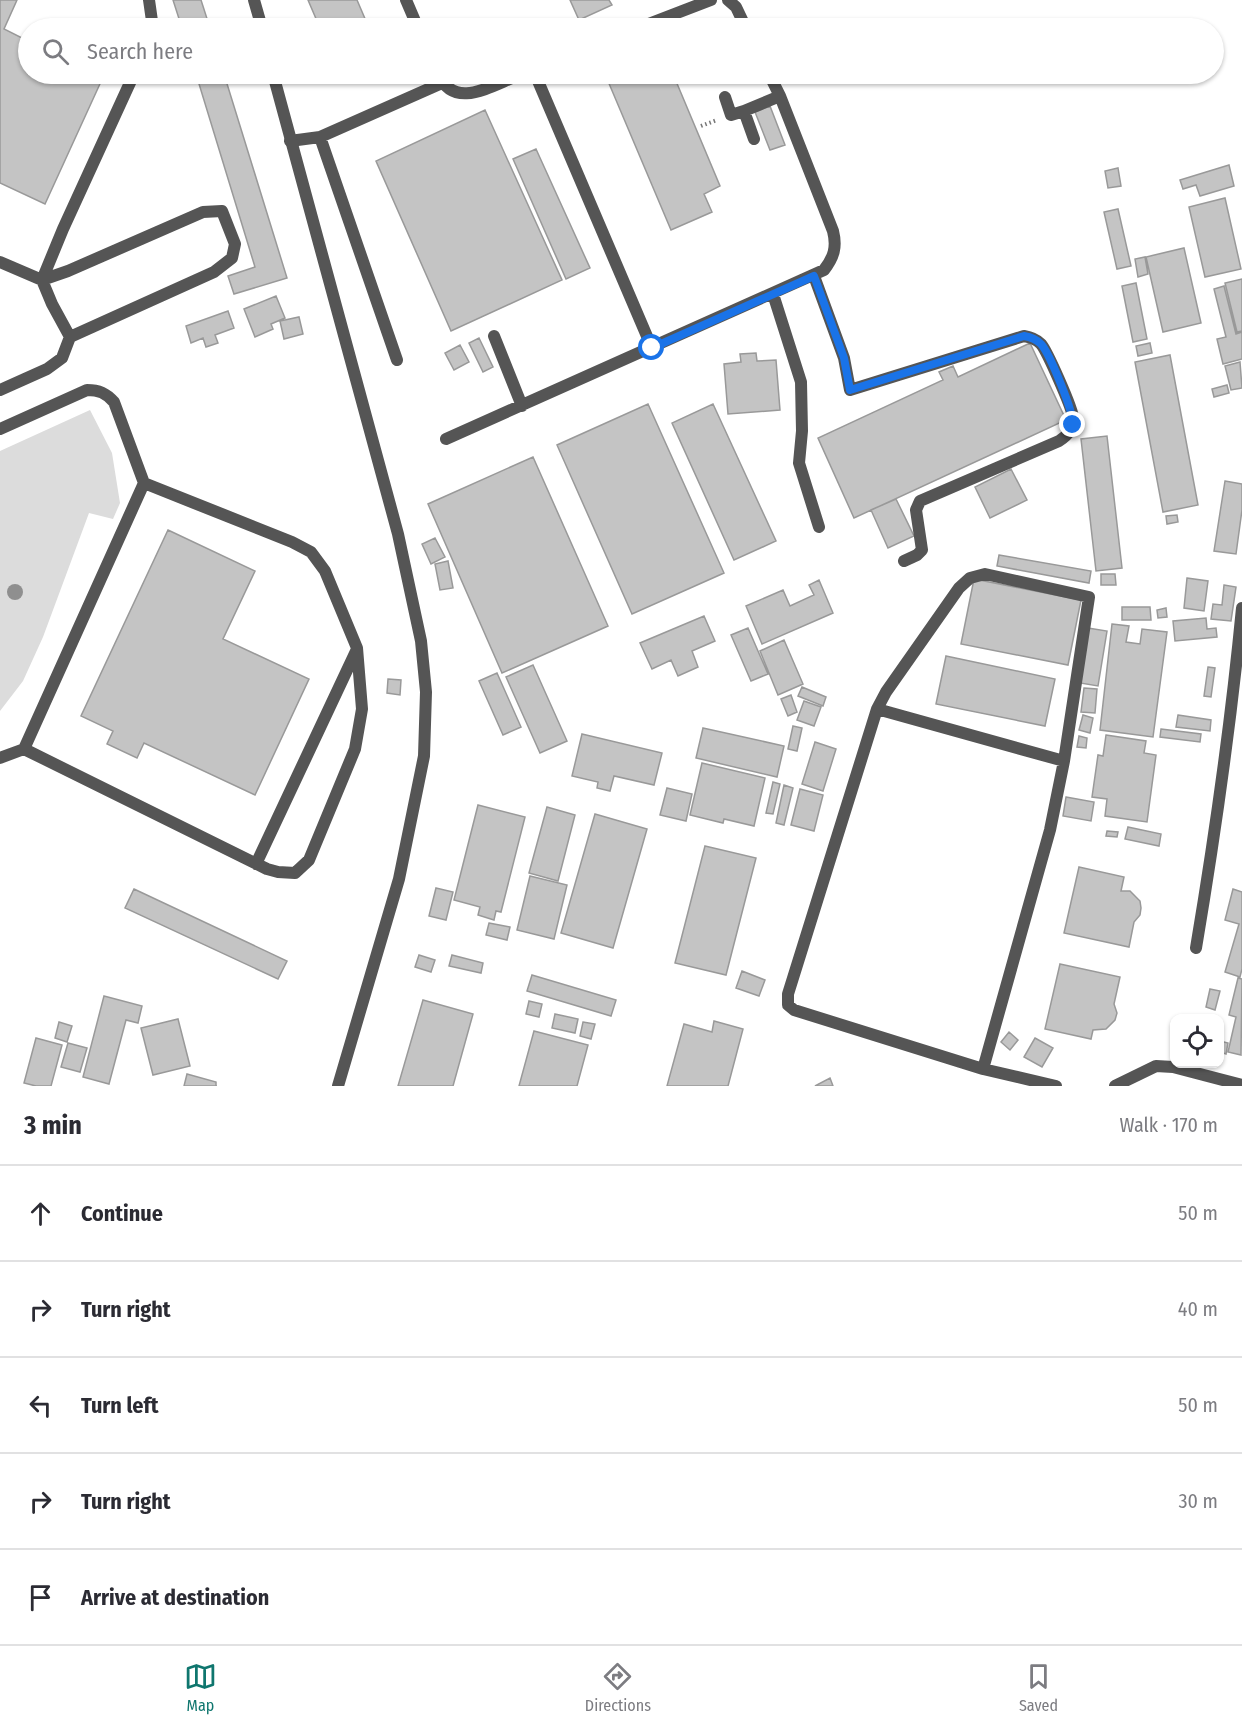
<!DOCTYPE html>
<meta charset="utf-8">
<style>
:root{--surface:#fff;--page:#f2f2f3;--text:#2b2b33;--muted:#7c7c81;--line:#e1e1e2;--accent:#0f766e}
body{margin:0;font-family:"Fira Sans Condensed",sans-serif;background:var(--page);color:var(--text)}
.controls{position:absolute;right:18px;bottom:18px;display:grid;overflow:hidden;border-radius:12px;box-shadow:0 2px 4px #0004}
.controls button{width:54px;height:54px;display:grid;place-items:center;padding:0;border:0;border-bottom:2px solid var(--line);background:var(--surface);color:var(--text);font:30px sans-serif}
.stop{position:absolute;width:18px;height:18px;margin:-14px;border:4px solid #1a73e8;border-radius:50%;background:#fff}
.stop.end{background:#1a73e8;border-color:#fff;box-shadow:0 2px 6px #0008}
.list{margin:0;padding:0;list-style:none}
h2{display:flex;justify-content:space-between;align-items:center;height:78px;margin:0;padding:0 24px;font-size:26px}
h2 small{font-size:20px;font-weight:400;color:var(--muted)}
.list li{display:grid;grid-template-columns:39px 1fr auto;gap:18px;align-items:center;box-sizing:border-box;height:96px;padding:0 24px;border-top:2px solid var(--line)}
.list b{display:block;font-size:22px;white-space:nowrap}
.list em{font-size:20px;font-style:normal;color:var(--muted)}
.icon{flex:none;width:33px;height:33px;fill:none;stroke:currentColor;stroke-width:2;stroke-linecap:round;stroke-linejoin:round}
.map{position:relative;flex:none;width:1242px;height:1086px;overflow:hidden}
.search{position:absolute;background:var(--surface);box-shadow:0 2px 4px #0004;left:18px;right:18px;top:18px;height:66px;display:flex;align-items:center;gap:15px;box-sizing:border-box;padding:0 21px;border-radius:33px;color:var(--muted);font-size:22px}
.sheet{height:558px;background:var(--surface)}
nav{display:flex;justify-content:space-around;align-items:center;box-sizing:border-box;height:84px;border-top:2px solid var(--line);background:var(--surface);font-size:16px;color:var(--muted)}
nav a{display:grid;justify-items:center;gap:3px}
nav .on{color:var(--accent)}
.map>svg:first-child{display:block}
.green{fill:#dcdcdc}
.building{fill:#c4c4c4;stroke:#999;stroke-width:1.5}
.lines{fill:none;stroke-linecap:round;stroke-linejoin:round}
.path{stroke:#777;stroke-width:4;stroke-dasharray:1.5 3;stroke-linecap:butt}
.service{stroke:#555;stroke-width:12}
.minor{stroke:#555;stroke-width:12}
.tree{fill:#8f8f8f}
.route{stroke:#1a73e8;stroke-width:8}
</style>
<div class="map">
<svg width="1242" height="1086" viewBox="0 0 1242 1086">
<rect width="100%" height="100%" fill="#fff"/>
<!-- green -->
<path class="green" d="M90,410L112,453L120,503L113,519L89,513L43,637L23,681L0,711V451Z"/>
<!-- building -->
<path class="building" d="M0,0H17L4,29L28,41V74L104,75L45,204L0,183Z
M173,0H201L210,28H182Z
M308,0H357L369,28H320Z
M570,0H609L612,5L579,20Z
M710,24L711,28H669Z
M196,74H224L287,278L234,294L228,276L255,267Z
M605,74H673L720,186L704,194L712,212L671,230Z
M770,106L785,145L770,150L755,112Z
M485,110L562,280L451,331L376,161Z
M536,149L590,268L566,279L513,159Z
M1229,165L1234,186L1200,196L1196,185L1183,189L1180,180Z
M1118,168L1121,186L1108,188L1105,171Z
M1225,198L1241,269L1205,277L1189,207Z
M1118,209L1131,266L1117,269L1104,212Z
M1184,248L1201,323L1163,332L1146,257Z
M1145,257L1148,274L1138,277L1135,259Z
M1242,279V331L1237,332L1225,283Z
M1136,283L1147,339L1133,342L1122,286Z
M1224,286L1236,334L1242,332V359L1223,364L1217,339L1226,337L1214,289Z
M276,296L285,318L271,324L273,329L255,337L244,309Z
M228,311L234,328L215,335L218,343L206,347L203,338L191,343L186,326Z
M299,317L303,334L284,339L280,321Z
M479,338L493,367L483,372L469,343Z
M1030,343L1066,420L854,518L818,438L943,380L939,372L953,366L958,377Z
M1150,343L1152,353L1138,356L1136,346Z
M460,345L469,362L454,370L445,353Z
M756,353L757,361L776,360L780,410L728,414L724,364L741,362L740,354Z
M1170,355L1198,505L1163,512L1135,362Z
M1240,362L1242,388L1231,390L1225,366Z
M1227,385L1229,393L1214,397L1212,389Z
M648,404L724,573L632,614L557,445Z
M713,404L776,541L734,560L672,423Z
M1107,436L1122,568L1096,571L1081,439Z
M533,457L608,626L502,673L428,504Z
M1011,469L1027,500L990,518L975,487Z
M1225,481L1242,484V510L1236,554L1214,551Z
M896,499L914,536L888,548L871,510Z
M1177,515L1178,522L1167,524L1166,516Z
M168,530L255,571L223,639L309,679L255,795L144,743L137,758L107,744L113,731L81,716Z
M435,538L445,557L431,564L422,544Z
M999,555L1091,571L1089,583L997,566Z
M448,561L453,588L440,590L435,564Z
M1101,574H1115L1116,585H1101Z
M1187,578L1208,581L1204,611L1184,608Z
M974,579L1081,600L1068,665L961,644Z
M819,580L833,613L762,644L746,606L783,590L790,606L814,595L809,585Z
M1224,585L1236,587L1231,621L1211,619L1213,604L1222,605Z
M1122,607H1150L1151,620H1122Z
M1166,608L1167,617L1158,618L1157,610Z
M704,616L715,641L692,651L698,667L678,676L671,660L652,669L640,643Z
M1206,618L1207,629L1216,628L1217,637L1175,641L1173,621Z
M1112,624L1129,626L1126,642L1140,644L1142,629L1167,632L1153,737L1100,730Z
M748,628L768,674L751,681L731,635Z
M1088,628L1107,631L1098,686L1080,683Z
M784,640L803,684L778,695L760,651Z
M946,656L1055,679L1045,726L936,704Z
M533,665L567,741L540,753L506,677Z
M1208,667L1215,668L1211,697L1204,696Z
M497,673L521,727L503,735L479,681Z
M388,679L401,680L400,695L387,693Z
M802,687L826,697L823,706L798,696Z
M1084,688L1097,689L1095,713L1081,712Z
M791,695L797,712L788,716L781,699Z
M804,701L821,707L814,726L797,720Z
M1083,715L1093,718L1090,733L1079,730Z
M1178,715L1211,720L1210,731L1176,727Z
M793,726L802,728L797,751L788,749Z
M703,728L784,746L777,777L696,758Z
M1161,729L1201,734L1200,742L1160,737Z
M582,734L662,753L654,785L614,776L610,791L597,788L598,782L572,776Z
M1106,735L1146,741L1144,753L1156,755L1147,822L1105,816L1107,799L1092,797L1098,755L1103,756Z
M1079,736L1087,738L1086,748L1077,747Z
M815,742L836,749L823,791L802,784Z
M702,763L765,778L754,826L724,819L723,823L690,815Z
M773,782L780,784L773,814L766,813Z
M784,785L793,788L784,825L776,823Z
M667,788L692,794L686,821L660,815Z
M800,789L823,795L814,831L791,825Z
M1066,797L1094,802L1091,821L1063,816Z
M478,805L525,817L501,912L496,911L494,920L478,915L480,907L454,900Z
M547,807L575,815L558,881L529,873Z
M595,814L647,829L613,948L561,933Z
M1128,827L1161,834L1159,846L1125,839Z
M1107,831L1118,832L1117,837L1106,836Z
M705,846L756,858L726,975L675,963Z
M1079,867L1124,877L1121,891H1130L1140,901L1141,908L1140,915L1134,922L1129,947L1064,933Z
M530,876L567,885L554,939L517,930Z
M436,888L453,892L446,920L429,916Z
M134,889L287,961L278,979L125,908Z
M1233,889L1242,892V969L1240,977L1225,972L1239,924L1225,920Z
M489,923L510,927L507,940L486,935Z
M419,955L435,960L431,972L415,967Z
M452,955L483,963L481,973L449,966Z
M1060,964L1120,977L1114,1004L1117,1013L1115,1020L1106,1029L1093,1030L1091,1039L1045,1029Z
M742,971L765,980L759,996L736,988Z
M532,975L616,1000L611,1016L527,991Z
M1238,978L1242,979L1241,1055L1228,1052L1236,1017L1229,1015Z
M1210,989L1220,991L1215,1010L1206,1007Z
M104,996L142,1006L138,1023L126,1020L109,1084L83,1077Z
M423,1000L473,1014L453,1086H398Z
M529,1001L542,1004L539,1017L526,1014Z
M555,1014L578,1019L575,1033L552,1028Z
M178,1019L190,1066L153,1075L141,1028Z
M714,1021L743,1029L728,1086H667L684,1024L712,1032Z
M59,1022L72,1026L67,1042L55,1038Z
M583,1022L595,1024L591,1039L580,1036Z
M534,1031L588,1045L577,1086H519Z
M1009,1032L1018,1040L1010,1050L1001,1042Z
M36,1038L62,1045L51,1086H36L24,1083Z
M1035,1038L1053,1048L1042,1067L1024,1057Z
M1220,1041L1228,1043L1226,1054L1220,1052Z
M68,1043L87,1048L80,1072L61,1067Z
M187,1074L216,1082V1086H217H184Z
M830,1078L833,1086H815Z"/>
<g class="lines">
<!-- path -->
<path class="path" d="M701,126L717,120"/>
<!-- service -->
<path class="service" d="M149,0L153,28
M406,0L418,28
M728,0L736,7L746,28
M638,28L711,0
M438,74C455,112 493,84 522,74
M535,74L652,348
M725,97L731,115L744,111L754,139
M744,111L780,96
M320,137L397,360
M290,141L320,137L442,83
M0,262L42,280L68,271L203,212L222,211L235,244L232,258L214,272L70,337L62,358L47,369L0,390
M814,276L844,358L850,390L1024,336C1030,337 1036,339 1041,344C1047,351 1073,409 1073,418C1074,429 1067,436 1059,441L920,501L916,510L922,550L917,555L904,561
M773,294L801,382L802,431L799,463L819,527
M494,336L522,406
M70,337L52,304L42,280L63,229L134,74
M0,429L87,390C99,390 106,393 114,402L144,483L24,749L0,758
M446,439L824,270C834,257 837,247 833,231L780,96L769,74
M877,709L1064,761
M24,749L267,869L278,872L295,873L309,860L355,749L362,709L357,648L325,571L311,552L292,542L144,483
M256,864L357,649
M983,1069L1050,830L1064,761L1089,597L985,574L970,578L959,588L886,692L877,709L788,994V1005L794,1010L983,1069L1056,1086
M1115,1086L1156,1066L1173,1067L1242,1085"/>
<!-- minor -->
<path class="minor" d="M254,0L262,28
M273,74L398,534L421,641L426,692L424,756L399,879L338,1086
M1196,948C1215,835 1231,722 1242,608"/>
</g>
<!-- trees -->
<circle class="tree" cx="15" cy="592" r="8"/>
<g class="lines">
<!-- route -->
<path class="route" d="M652,348L814,276L844,358L850,390L1024,336C1030,337 1036,339 1041,344C1050,354 1074,413 1073,425"/>
</g>
</svg>
<div class="controls">
<button><svg class="icon" aria-label="locate" viewBox="0 0 24 24"><circle cx="12" cy="12" r="6"/><path d="M12 2v4M12 18v4M2 12h4M18 12h4"/></svg></button>
</div>
<div class="stop" style="left:652px;top:348px"></div>
<div class="stop end" style="left:1073px;top:425px"></div>
<div class="search"><svg class="icon" aria-label="search" viewBox="0 0 24 24"><circle cx="10" cy="10" r="6"/><path d="M15 15l6 6"/></svg>Search here</div>
</div>
<section class="sheet">
<h2>3 min<small>Walk · 170 m</small></h2>
<ul class="list">
<li><svg class="icon" aria-label="ahead" viewBox="0 0 24 24"><path d="M12 20V5M6 11l6-6 6 6"/></svg><div><b>Continue</b></div><em>50 m</em></li>
<li><svg class="icon" aria-label="right" viewBox="0 0 24 24"><path d="M7 20v-9h11M14 6l5 5-5 5"/></svg><div><b>Turn right</b></div><em>40 m</em></li>
<li><svg class="icon" aria-label="left" viewBox="0 0 24 24"><path d="M17 20v-9H6M10 6l-5 5 5 5"/></svg><div><b>Turn left</b></div><em>50 m</em></li>
<li><svg class="icon" aria-label="right" viewBox="0 0 24 24"><path d="M7 20v-9h11M14 6l5 5-5 5"/></svg><div><b>Turn right</b></div><em>30 m</em></li>
<li><svg class="icon" aria-label="arrive" viewBox="0 0 24 24"><path d="M6 21V4h12l-3 4 3 4H6"/></svg><div><b>Arrive at destination</b></div></li>
</ul>
</section>
<nav>
<a class="on"><svg class="icon" aria-label="map" viewBox="0 0 24 24"><path d="M3 6l6-2 6 2 6-2v14l-6 2-6-2-6 2zM9 4v14M15 6v14"/></svg>Map</a>
<a><svg class="icon" aria-label="directions" viewBox="0 0 24 24"><path d="M12 3l9 9-9 9-9-9zM9 14v-3h6M13 9l2 2-2 2"/></svg>Directions</a>
<a><svg class="icon" aria-label="saved" viewBox="0 0 24 24"><path d="M7 4h10v16l-5-4-5 4z"/></svg>Saved</a>
</nav>
